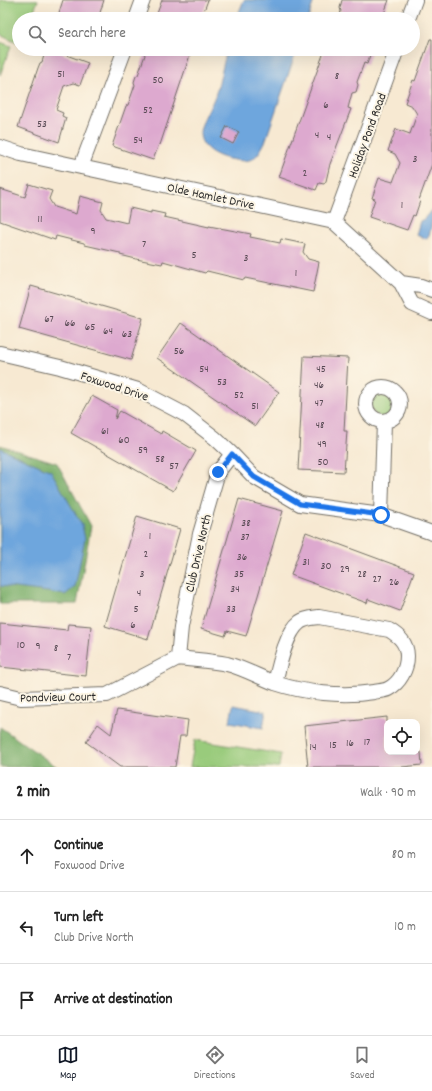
<!DOCTYPE html>
<meta charset="utf-8">
<style>
:root{--surface:#fff;--page:#f2f2f2;--text:#222;--muted:#767676;--line:#e0e0e0;--accent:#111827}
body{margin:0;font-family:Dekko,sans-serif;background:var(--page);color:var(--text)}
.controls{position:absolute;right:12px;bottom:12px;display:grid;overflow:hidden;border-radius:8px;box-shadow:0 4px 16px #0002}
.controls button{width:36px;height:36px;display:grid;place-items:center;padding:0;border:0;border-bottom:1px solid var(--line);background:var(--surface);color:var(--text);font:20px sans-serif}
.stop{position:absolute;width:12px;height:12px;margin:-9px;border:3px solid #1a73e8;border-radius:50%;background:#fff}
.stop.end{background:#1a73e8;border-color:#fff;box-shadow:0 1px 4px #0008}
.list{margin:0;padding:0;list-style:none}
h2{display:flex;justify-content:space-between;align-items:center;height:52px;margin:0;padding:0 16px;font-size:17px}
h2 small{font-size:13px;font-weight:400;color:var(--muted)}
.list li{display:grid;grid-template-columns:26px 1fr auto;gap:12px;align-items:center;box-sizing:border-box;height:72px;padding:0 16px;border-top:1px solid var(--line)}
.list b{display:block;font-size:15px;white-space:nowrap}
.list p{margin:0;font-size:13px;white-space:nowrap;color:var(--muted)}
.list em{font-size:13px;font-style:normal;color:var(--muted)}
.icon{flex:none;width:22px;height:22px;fill:none;stroke:currentColor;stroke-width:2;stroke-linecap:round;stroke-linejoin:round}
.map{position:relative;flex:none;width:432px;height:767px;overflow:hidden}
.search{position:absolute;background:var(--surface);box-shadow:0 4px 16px #0002;left:12px;right:12px;top:12px;height:44px;display:flex;align-items:center;gap:10px;box-sizing:border-box;padding:0 14px;border-radius:22px;color:var(--muted);font-size:15px}
.sheet{height:268px;background:var(--surface)}
nav{display:flex;justify-content:space-around;align-items:center;box-sizing:border-box;height:56px;border-top:1px solid var(--line);background:var(--surface);font-size:11px;color:var(--muted)}
nav a{display:grid;justify-items:center;gap:2px}
nav .on{color:var(--accent)}
.map>svg:first-child{display:block}
.green{fill:#99cb7b;stroke:#627b53}
.forest{fill:#7aaf6b;stroke:#526d4b}
.water{fill:#6ea6dd;stroke:#4c6884}
.building{fill:#dda9cf}
.lines{fill:none;stroke-linecap:round;stroke-linejoin:round}
.street-casing{stroke:#726e65;stroke-width:16}
.street{stroke:#fff;stroke-width:14}
.route{stroke:#1a73e8;stroke-width:5}
.labels{text-anchor:middle;stroke-width:4;stroke-linejoin:round;paint-order:stroke}
.number-label{font-size:11px;fill:#584a54}
.street-label{font-size:13px;fill:#2b2b2b;stroke:#fcf5e5}
</style>
<div class="map">
<svg width="432" height="767" viewBox="0 0 432 767">
<rect width="100%" height="100%" fill="#fcf5e5"/>
<filter id="ink" filterUnits="userSpaceOnUse"><feTurbulence type="fractalNoise" baseFrequency=".025" numOctaves="2"/><feDisplacementMap in="SourceGraphic" scale="8" xChannelSelector="R" yChannelSelector="G"/><feConvolveMatrix kernelMatrix="1 2 1 2 8 2 1 2 1" color-interpolation-filters="sRGB"/></filter>
<filter id="wash" filterUnits="userSpaceOnUse"><feTurbulence type="fractalNoise" baseFrequency=".012" numOctaves="4" result="noise"/><feDisplacementMap in="SourceGraphic" scale="16" xChannelSelector="R" yChannelSelector="G"/><feGaussianBlur stdDeviation="0.9" result="paint"/><feColorMatrix in="noise" values="0 0 0 0 0 0 0 0 0 0 0 0 0 0 0 0 0 1.4 0 .05"/><feComposite in="paint" operator="in"/></filter>
<g filter="url(#wash)">
<rect width="100%" height="100%" fill="#f7e9d2"/>
<!-- green -->
<path class="green" d="M0,0H38L31,19H19V43L0,34Z
M0,42L11,46L0,75Z
M370 404a13 13 0 1 1 26 0a13 13 0 1 1-26 0Z
M195,740L281,754L279,767H190Z"/>
<!-- forest -->
<path class="forest" d="M0,445L57,463L91,526L77,604H0Z
M0,727L57,767H0Z"/>
<!-- water -->
<path class="water" d="M244,0H314L308,19H236Z
M227,49H297L265,142C257,157 254,163 235,160C219,158 195,148 201,127C204,116 211,107 215,96C220,81 223,65 227,49Z
M432,209C432,219 432,231 427,239L416,235L420,221L424,219Z
M0,448L51,471L82,525L85,539L75,587L65,595L48,592L0,586Z
M233,705L266,711L263,728L230,722Z"/>
<g id="blocks">
<!-- building -->
<path class="building" d="M63,0H104L98,19H57Z
M162,0H208L201,19H155Z
M342,0H389L382,19H339L341,11L340,8Z
M430,39H432V164L419,200L420,201L415,216L413,215L407,230L369,217L375,199L372,198L379,178L393,182L400,163L395,154L388,151L396,129L410,134L417,114L412,106L405,103L413,80L415,81Z
M46,49H50L88,63L80,85L73,83L64,86L56,110L63,113L62,116L66,118L59,142L18,127L38,68L40,63L42,62Z
M142,49H192L160,145L159,144L153,160L112,146L126,106L128,105L135,85L134,82L136,76L138,75L145,55Z
M325,49H372L367,64L364,63L357,82L358,85L356,92L352,93L348,108L351,109L330,164L326,181L324,184L319,183L316,190L279,177Z
M227,126L239,132L233,144L221,138Z
M29,184L52,191L49,199L54,207L76,214L80,196L103,202L101,210L106,218L127,223L130,208L151,213V211L165,214L164,217L209,227V226L251,234L250,237L280,243L281,239L305,244L303,252L308,259L319,262L313,292L245,278L244,280L207,271L205,273L163,261L162,264L136,259L120,255V253L85,245L84,243L56,236L55,240L0,221V189L25,197Z
M31,286L143,318L131,360L19,329Z
M181,323L279,392L255,426L157,358Z
M304,356L348,358L344,431H347L344,472L298,470Z
M92,396L117,410L115,419L120,411L161,434L162,431L196,451L173,491L71,433Z
M239,499L283,511L246,636L227,631L225,636L201,629Z
M137,516L180,529L148,639L105,626Z
M306,532L414,572L400,611L368,599L367,603L291,575Z
M0,623L67,630L68,624L91,626L86,676L0,667Z
M117,710L188,720L186,736H180L175,767H120L86,742L98,724L111,734Z
M387,717V752H421L422,765L402,767H308L304,726Z"/>
</g>
</g>
<g filter="url(#ink)">
<use href="#blocks" fill-opacity="0" stroke="#726e65" stroke-width="1"/>
<g class="lines">
<defs>
<path id="street" d="M136,19L143,0
M408,19L415,0
M0,147L21,154L334,222L401,283L412,304L432,313
M81,167L125,49
M334,222L397,49
M401,283L421,286L432,290
M0,353L60,367L138,390L184,414L215,438L232,454L254,477L300,504L381,515L432,533
M366 404a17 17 0 1 1 34 0a17 17 0 1 1-34 0Z
M381,515L384,422
M178,658C194,660 211,661 227,664C243,668 259,677 275,683C305,693 342,697 374,692C378,691 384,691 388,689C400,683 407,669 407,656C407,643 399,636 389,630L319,617C313,618 306,618 300,622C286,632 279,666 275,683
M178,658L181,627L200,534L218,472L232,454
M0,693L21,698L107,695L178,658"/>
</defs>
<!-- street casing -->
<use href="#street" class="street-casing"/>
<!-- street -->
<use href="#street" class="street"/>
</g>
</g>
<g class="lines" filter="url(#ink)">
<!-- route -->
<path class="route" d="M218,472L232,454L254,477L300,504L381,515"/>
</g>
<g class="labels">
<!-- number labels -->
<g class="number-label">
<text x="61" y="77">51</text>
<text x="337" y="79">8</text>
<text x="158" y="83">50</text>
<text x="326" y="108">6</text>
<text x="148" y="113">52</text>
<text x="42" y="127">53</text>
<text x="317" y="138">4</text>
<text x="329" y="140">4</text>
<text x="138" y="143">54</text>
<text x="415" y="162">3</text>
<text x="305" y="176">2</text>
<text x="402" y="208">1</text>
<text x="40" y="222">11</text>
<text x="93" y="234">9</text>
<text x="144" y="247">7</text>
<text x="194" y="258">5</text>
<text x="246" y="261">3</text>
<text x="296" y="276">1</text>
<text x="49" y="322">67</text>
<text x="70" y="326">66</text>
<text x="90" y="330">65</text>
<text x="108" y="334">64</text>
<text x="127" y="337">63</text>
<text x="179" y="354">56</text>
<text x="204" y="372">54</text>
<text x="321" y="372">45</text>
<text x="222" y="385">53</text>
<text x="319" y="388">46</text>
<text x="239" y="398">52</text>
<text x="319" y="406">47</text>
<text x="255" y="409">51</text>
<text x="320" y="428">48</text>
<text x="105" y="434">61</text>
<text x="124" y="443">60</text>
<text x="322" y="447">49</text>
<text x="143" y="453">59</text>
<text x="160" y="462">58</text>
<text x="323" y="465">50</text>
<text x="174" y="469">57</text>
<text x="246" y="526">38</text>
<text x="150" y="539">1</text>
<text x="245" y="540">37</text>
<text x="146" y="557">2</text>
<text x="242" y="560">36</text>
<text x="306" y="565">31</text>
<text x="326" y="569">30</text>
<text x="345" y="572">29</text>
<text x="142" y="577">3</text>
<text x="239" y="577">35</text>
<text x="362" y="577">28</text>
<text x="377" y="582">27</text>
<text x="394" y="585">26</text>
<text x="235" y="592">34</text>
<text x="139" y="596">4</text>
<text x="136" y="612">5</text>
<text x="231" y="612">33</text>
<text x="133" y="628">6</text>
<text x="21" y="648">10</text>
<text x="38" y="649">9</text>
<text x="56" y="651">8</text>
<text x="69" y="660">7</text>
<text x="367" y="745">17</text>
<text x="350" y="746">16</text>
<text x="333" y="748">15</text>
<text x="313" y="750">14</text>
</g>
<!-- street labels -->
<g class="street-label">
<text transform="translate(366 135) rotate(-70)" y="5">Holiday Pond Road</text>
<text transform="translate(211 195) rotate(12)" y="5">Olde Hamlet Drive</text>
<text transform="translate(115 385) rotate(18)" y="5">Foxwood Drive</text>
<text transform="translate(197 553) rotate(-77)" y="5">Club Drive North</text>
<text transform="translate(58 696) rotate(-1)" y="5">Pondview Court</text>
</g>
</g>
</svg>
<div class="controls">
<button><svg class="icon" aria-label="locate" viewBox="0 0 24 24"><circle cx="12" cy="12" r="6"/><path d="M12 2v4M12 18v4M2 12h4M18 12h4"/></svg></button>
</div>
<div class="stop" style="left:381px;top:515px"></div>
<div class="stop end" style="left:218px;top:472px"></div>
<div class="search"><svg class="icon" aria-label="search" viewBox="0 0 24 24"><circle cx="10" cy="10" r="6"/><path d="M15 15l6 6"/></svg>Search here</div>
</div>
<section class="sheet">
<h2>2 min<small>Walk · 90 m</small></h2>
<ul class="list">
<li><svg class="icon" aria-label="ahead" viewBox="0 0 24 24"><path d="M12 20V5M6 11l6-6 6 6"/></svg><div><b>Continue</b><p>Foxwood Drive</p></div><em>80 m</em></li>
<li><svg class="icon" aria-label="left" viewBox="0 0 24 24"><path d="M17 20v-9H6M10 6l-5 5 5 5"/></svg><div><b>Turn left</b><p>Club Drive North</p></div><em>10 m</em></li>
<li><svg class="icon" aria-label="arrive" viewBox="0 0 24 24"><path d="M6 21V4h12l-3 4 3 4H6"/></svg><div><b>Arrive at destination</b></div></li>
</ul>
</section>
<nav>
<a class="on"><svg class="icon" aria-label="map" viewBox="0 0 24 24"><path d="M3 6l6-2 6 2 6-2v14l-6 2-6-2-6 2zM9 4v14M15 6v14"/></svg>Map</a>
<a><svg class="icon" aria-label="directions" viewBox="0 0 24 24"><path d="M12 3l9 9-9 9-9-9zM9 14v-3h6M13 9l2 2-2 2"/></svg>Directions</a>
<a><svg class="icon" aria-label="saved" viewBox="0 0 24 24"><path d="M7 4h10v16l-5-4-5 4z"/></svg>Saved</a>
</nav>
